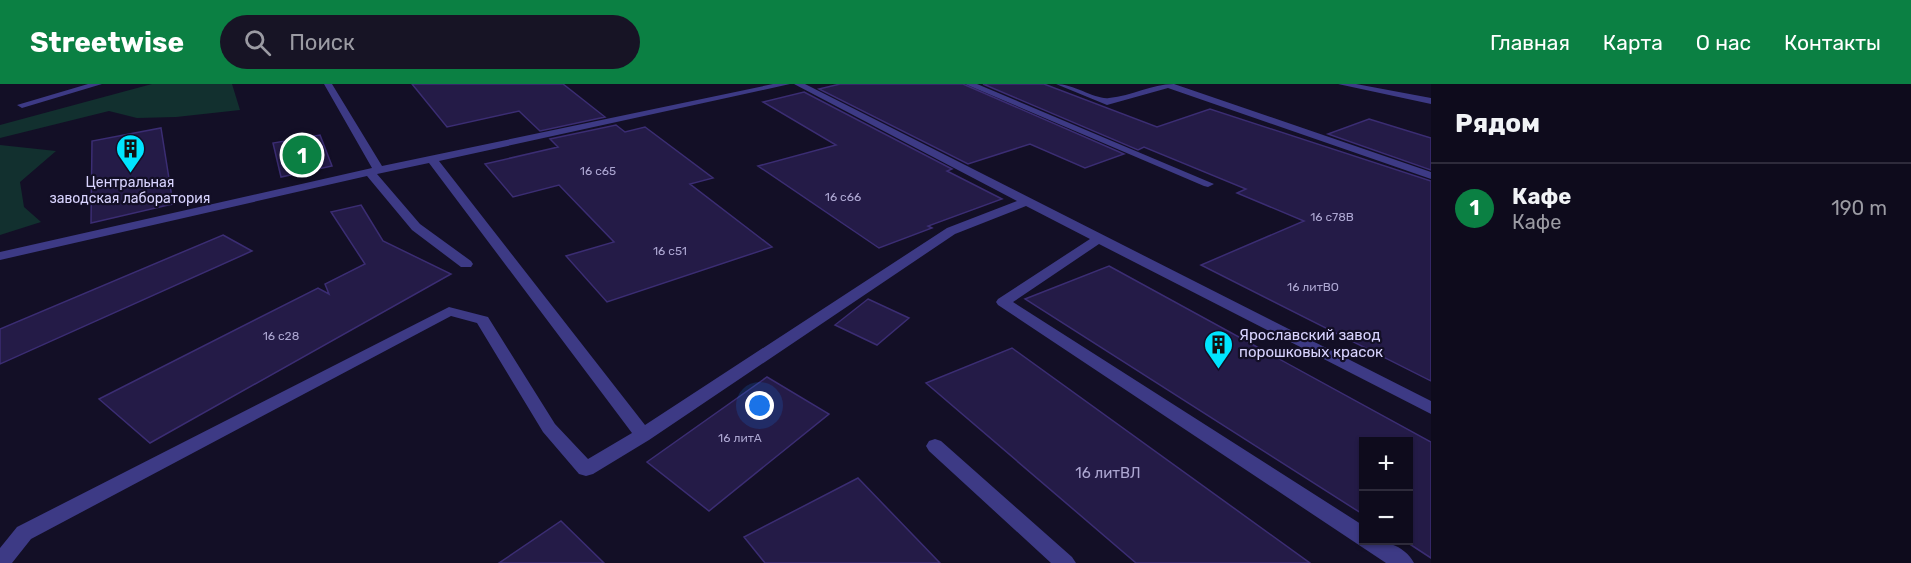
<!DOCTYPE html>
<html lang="ru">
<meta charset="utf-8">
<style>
:root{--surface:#0e0b1c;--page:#171425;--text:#f1f3f6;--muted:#9b9ba3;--line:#2e2b3b;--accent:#0b8043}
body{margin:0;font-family:Rubik,sans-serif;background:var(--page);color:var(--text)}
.controls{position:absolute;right:18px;bottom:18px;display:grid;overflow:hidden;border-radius:0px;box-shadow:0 2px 4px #0004}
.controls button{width:54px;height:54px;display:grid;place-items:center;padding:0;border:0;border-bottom:2px solid var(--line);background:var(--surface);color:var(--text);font:30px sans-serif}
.you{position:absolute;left:760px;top:322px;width:21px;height:21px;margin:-15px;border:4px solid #fff;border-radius:50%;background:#1a73e8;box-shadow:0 0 0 9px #1a73e833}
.badge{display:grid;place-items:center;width:39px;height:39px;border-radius:50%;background:var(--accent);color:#fff;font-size:20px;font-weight:700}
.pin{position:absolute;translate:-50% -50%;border:3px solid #fff;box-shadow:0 2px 6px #0006}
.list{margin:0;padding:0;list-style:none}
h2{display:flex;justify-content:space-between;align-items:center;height:78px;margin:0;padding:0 24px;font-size:26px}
h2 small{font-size:20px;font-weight:400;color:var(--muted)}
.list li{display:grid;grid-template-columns:39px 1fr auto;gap:18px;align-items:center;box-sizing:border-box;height:90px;padding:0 24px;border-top:2px solid var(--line)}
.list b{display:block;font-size:22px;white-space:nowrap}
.list p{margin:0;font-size:20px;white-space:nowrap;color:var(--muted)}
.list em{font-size:20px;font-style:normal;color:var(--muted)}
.icon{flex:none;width:33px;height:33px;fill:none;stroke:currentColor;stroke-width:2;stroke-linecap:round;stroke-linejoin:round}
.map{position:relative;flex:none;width:1431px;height:479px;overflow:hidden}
header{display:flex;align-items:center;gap:36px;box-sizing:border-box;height:84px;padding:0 30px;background:var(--accent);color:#fff}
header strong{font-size:28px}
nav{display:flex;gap:33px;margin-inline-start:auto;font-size:21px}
.search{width:420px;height:54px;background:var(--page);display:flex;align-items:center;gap:15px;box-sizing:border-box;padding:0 21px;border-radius:33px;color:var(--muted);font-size:22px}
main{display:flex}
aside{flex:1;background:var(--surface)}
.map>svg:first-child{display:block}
.green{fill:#12302f}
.building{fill:#241b47;stroke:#3b2d73;stroke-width:1.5}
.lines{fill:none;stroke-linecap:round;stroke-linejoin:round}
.lane{fill:#3d3a85;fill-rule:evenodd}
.labels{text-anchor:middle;stroke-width:4.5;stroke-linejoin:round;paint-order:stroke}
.number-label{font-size:12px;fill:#aca6d1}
.far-poi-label{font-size:14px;fill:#d9d4ff;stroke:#130f26}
.poi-label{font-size:15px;fill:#d9d4ff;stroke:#130f26;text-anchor:start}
.near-number-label{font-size:15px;fill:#aca6d1}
</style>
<header>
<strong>Streetwise</strong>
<div class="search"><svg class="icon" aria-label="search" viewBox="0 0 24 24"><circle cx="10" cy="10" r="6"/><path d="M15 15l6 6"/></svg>Поиск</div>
<nav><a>Главная</a><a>Карта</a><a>О нас</a><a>Контакты</a></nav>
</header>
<main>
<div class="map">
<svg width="1431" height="479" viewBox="0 0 1431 479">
<rect width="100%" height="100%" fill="#130f26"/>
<!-- green -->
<path class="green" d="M152,0H232L240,26L176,33L137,34L109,27L0,54V41Z
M0,61L56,67L20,98L24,123L41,138L0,151Z"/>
<!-- building -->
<path class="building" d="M412,0H563L605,33L540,47L519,27L447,43Z
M840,0H963L1124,70L1085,84L1030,60L968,80L819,5Z
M983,0H1044L1157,43L1210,25L1431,97V297L1201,181L1304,137L1237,109L1246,105L1144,63L1138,66Z
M804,8L952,85L947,87L1002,115L928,142L932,144L879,164L758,82L836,61L763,18Z
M1369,35L1431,54V86L1328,50Z
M616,41L625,48L645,43L713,94L690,100L772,163L607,218L566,172L614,158L559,101L513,113L485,80L558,63L550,55Z
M161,44L173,120L91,139L92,57Z
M320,51L332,82L281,93L273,59Z
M361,121L383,157L451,190L150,359L99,315L318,204L329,210L325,200L365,180L331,128Z
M223,151L252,167L0,280V245Z
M1109,182L1431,358V474L1408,459V357H1364V431L1025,215Z
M868,215L909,234L877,261L835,241Z
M1012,264L1310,479H1136L926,299Z
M767,293L829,330L709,427L647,378Z
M858,394L940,479H765L744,453Z
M561,437L604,479H499Z"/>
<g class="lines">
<!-- lane -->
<path class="lane" d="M88,0H102L22,24L17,21Z
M324,0H332L382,82L773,0H790L439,77L645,341L947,144L1017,117L794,0H805L1431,317V330L1099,160L1013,218L1364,442V456C1382,456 1404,460 1414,479H1386L998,221L996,218L998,215L1090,155L1026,122L955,150L649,356L593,390L586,392L579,390L543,348L477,239L451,232L31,455L12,479H0V464L17,443L449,223L488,233L555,340L588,375L632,349L429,79L377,90L420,140L471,177L473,180L471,183H461L412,146L367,92L0,176V168L372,84Z
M965,0H977L1214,100L1208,103L1204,102Z
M1056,0C1074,0 1096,16 1109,14C1132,12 1151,0 1174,0L1431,88V95L1168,4L1107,21Z
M1338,0H1356L1431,14V20Z
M935,355L941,357L1072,473L1076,479H1051L929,367L926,362L929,357Z"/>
</g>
<!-- icons -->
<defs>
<symbol id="building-pin" viewBox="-11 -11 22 30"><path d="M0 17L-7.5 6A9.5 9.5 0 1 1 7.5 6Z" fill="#00e5ff" stroke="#130f26"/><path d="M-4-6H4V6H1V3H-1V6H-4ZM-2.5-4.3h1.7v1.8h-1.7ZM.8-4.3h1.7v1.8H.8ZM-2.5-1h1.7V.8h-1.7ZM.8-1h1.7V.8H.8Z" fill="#111"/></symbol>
</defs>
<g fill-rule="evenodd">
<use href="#building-pin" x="114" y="48" width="33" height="45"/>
<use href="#building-pin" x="1202" y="244" width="33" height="45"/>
</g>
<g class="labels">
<!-- number labels -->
<g class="number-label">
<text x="598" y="91">16 с65</text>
<text x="843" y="117">16 с66</text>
<text x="1332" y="137">16 с78В</text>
<text x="670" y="171">16 с51</text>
<text x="1313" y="207">16 литВО</text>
<text x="281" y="256">16 с28</text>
<text x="740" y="358">16 литА</text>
</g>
<!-- far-poi labels -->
<g class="far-poi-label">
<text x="130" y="103">Центральная<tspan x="130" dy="16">заводская лаборатория</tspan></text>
</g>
<!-- poi labels -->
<g class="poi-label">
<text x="1239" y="256">Ярославский завод<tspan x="1239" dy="17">порошковых красок</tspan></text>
</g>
<!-- near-number labels -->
<g class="near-number-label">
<text x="1108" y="394">16 литВЛ</text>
</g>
</g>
</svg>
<div class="controls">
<button>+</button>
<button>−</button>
</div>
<div class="you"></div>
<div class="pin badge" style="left:302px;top:71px">1</div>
</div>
<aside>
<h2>Рядом<small></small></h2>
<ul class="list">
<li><span class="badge">1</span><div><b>Кафе</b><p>Кафе</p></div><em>190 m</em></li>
</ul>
</aside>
</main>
